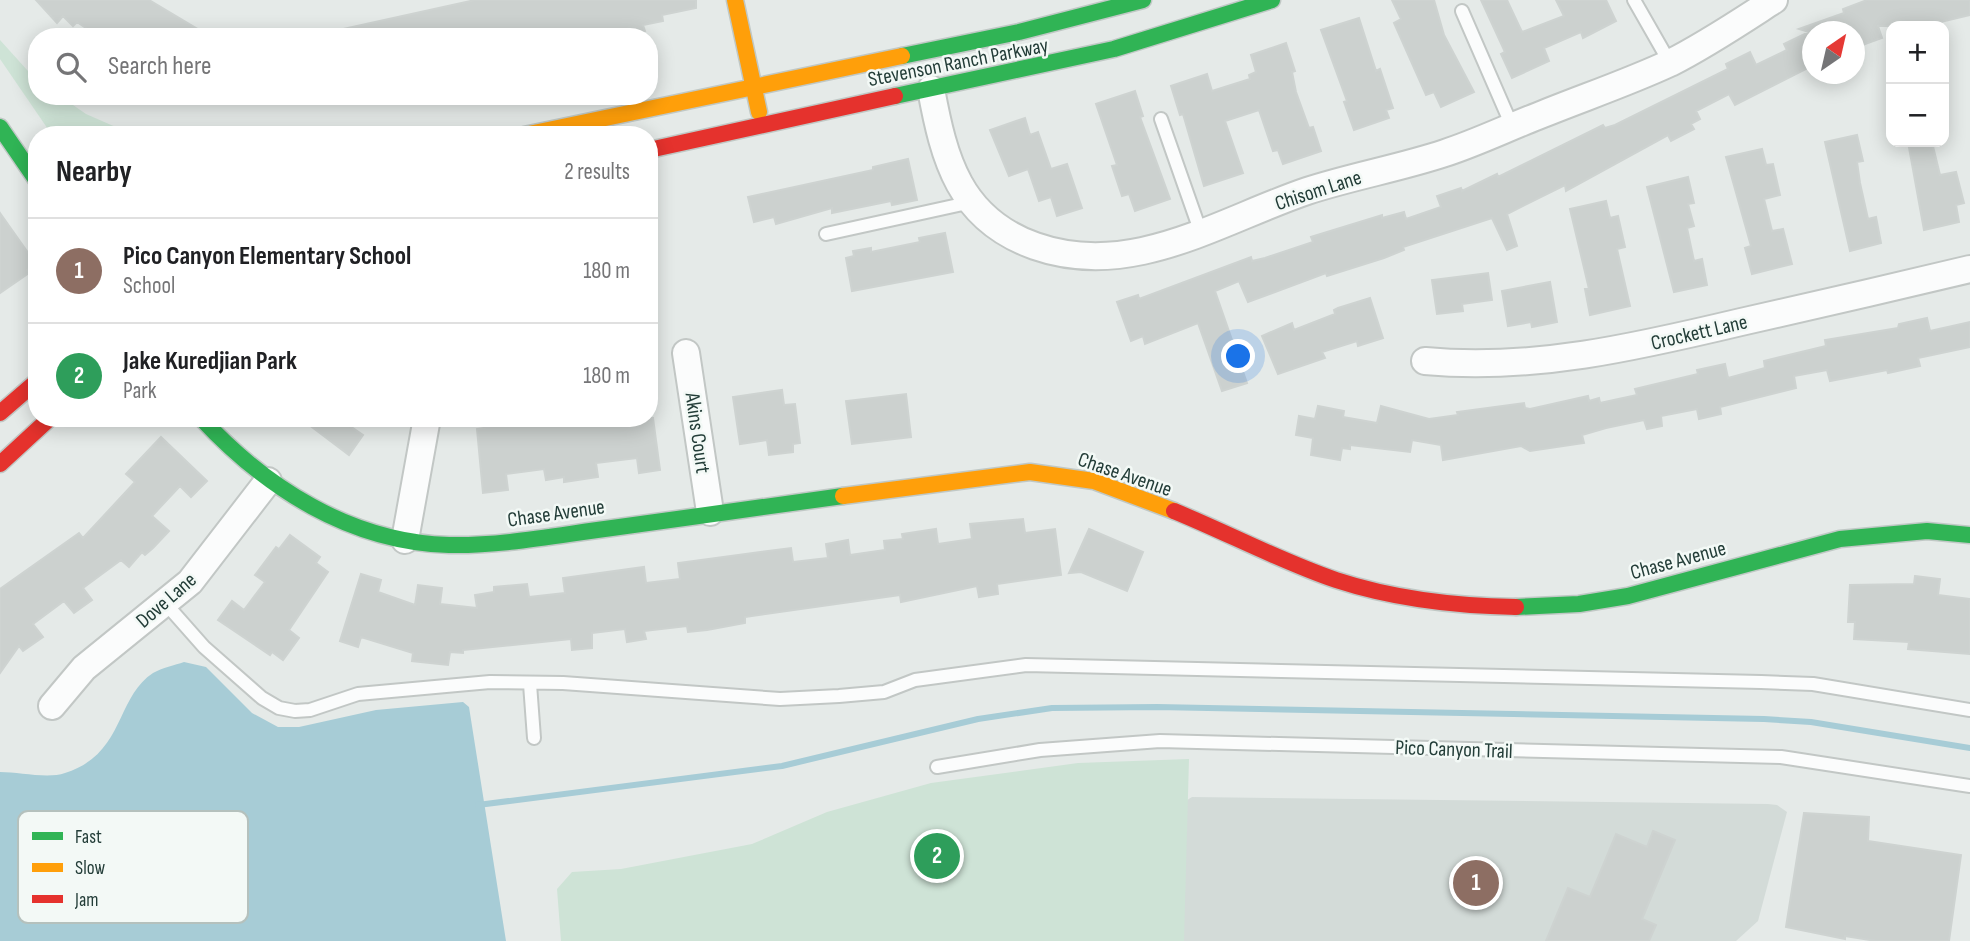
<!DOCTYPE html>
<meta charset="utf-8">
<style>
:root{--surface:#fff;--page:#f2f2f2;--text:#202124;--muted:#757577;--line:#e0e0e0;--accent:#0b8043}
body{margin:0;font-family:"Sofia Sans Condensed",sans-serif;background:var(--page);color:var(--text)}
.controls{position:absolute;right:21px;top:21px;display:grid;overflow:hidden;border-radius:14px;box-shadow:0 4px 18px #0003}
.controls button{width:63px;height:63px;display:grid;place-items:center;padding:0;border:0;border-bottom:2px solid var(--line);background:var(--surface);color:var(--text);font:35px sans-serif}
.compass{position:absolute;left:1802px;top:21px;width:63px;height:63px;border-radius:50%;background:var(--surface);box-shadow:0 4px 18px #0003;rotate:34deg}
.you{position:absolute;left:1239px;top:357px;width:24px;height:24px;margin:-18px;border:5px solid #fff;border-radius:50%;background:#1a73e8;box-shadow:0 0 0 10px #1a73e833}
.badge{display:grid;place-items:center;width:46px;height:46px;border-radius:50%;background:var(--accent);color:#fff;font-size:23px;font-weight:700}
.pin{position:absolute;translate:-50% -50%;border:4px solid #fff;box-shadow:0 2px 7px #0006}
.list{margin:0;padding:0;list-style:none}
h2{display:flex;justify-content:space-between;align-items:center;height:91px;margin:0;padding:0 28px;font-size:30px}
h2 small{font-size:23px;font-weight:400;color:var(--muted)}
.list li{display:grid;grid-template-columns:46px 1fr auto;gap:21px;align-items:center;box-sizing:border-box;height:105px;padding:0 28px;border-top:2px solid var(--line)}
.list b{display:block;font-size:26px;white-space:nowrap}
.list p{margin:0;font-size:23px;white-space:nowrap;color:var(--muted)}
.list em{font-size:23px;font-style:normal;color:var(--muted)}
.icon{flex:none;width:38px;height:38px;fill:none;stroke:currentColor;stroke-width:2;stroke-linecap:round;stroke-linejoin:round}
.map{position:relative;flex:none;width:1970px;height:941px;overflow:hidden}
.search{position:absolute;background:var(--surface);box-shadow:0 4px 18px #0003;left:28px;top:28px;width:630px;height:77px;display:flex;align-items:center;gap:18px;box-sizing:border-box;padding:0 24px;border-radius:28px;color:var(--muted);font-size:26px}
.panel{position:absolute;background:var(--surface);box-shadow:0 4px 18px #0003;left:28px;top:126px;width:630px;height:301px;border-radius:28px}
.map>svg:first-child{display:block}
.built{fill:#d3dbd8}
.green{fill:#cee3d6}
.water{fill:#a7ccd6}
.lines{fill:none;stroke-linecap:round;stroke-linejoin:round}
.stream{stroke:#a7ccd6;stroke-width:6}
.building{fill:#ccd1cf;stroke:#ced3d1;stroke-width:2}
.lane-casing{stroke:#c2c7c5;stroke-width:16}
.street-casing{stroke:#c2c7c5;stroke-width:30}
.fast-casing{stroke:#c0c8c5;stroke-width:19}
.slow-casing{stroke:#c0c8c5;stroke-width:19}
.jam-casing{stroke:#c0c8c5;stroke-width:19}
.lane{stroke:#fbfcfc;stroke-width:12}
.street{stroke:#fbfcfc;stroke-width:26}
.fast{stroke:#30b455;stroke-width:16}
.slow{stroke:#ff9f0a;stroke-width:16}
.jam{stroke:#e5322d;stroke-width:16}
.labels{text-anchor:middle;stroke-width:5;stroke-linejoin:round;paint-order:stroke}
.street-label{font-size:21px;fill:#233d38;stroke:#f3f9f6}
.key{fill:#f3f9f6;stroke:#b5c1bd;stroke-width:2}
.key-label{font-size:19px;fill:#233d38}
</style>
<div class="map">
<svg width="1970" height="941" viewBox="0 0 1970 941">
<rect width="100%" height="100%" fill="#e5eae8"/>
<!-- built -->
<path class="built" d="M1192,797L1768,804L1777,805L1787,812L1758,921L1736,941H1183L1184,802Z"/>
<!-- green -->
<path class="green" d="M0,40L37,81V96H60L86,114L134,135H52L0,59Z
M1189,759L1184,941H561L557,889L572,872L621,869L752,844L827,812L931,783L1078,763Z"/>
<!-- water -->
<path class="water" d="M184,662L206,667L252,713L278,727H299L376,710L463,702L469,707L506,941H0V772C19,772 48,779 65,773C125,754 115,698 153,673C162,668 175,665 184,662Z"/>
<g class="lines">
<!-- stream -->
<path class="stream" d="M478,805L782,766L978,719L1052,708L1157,707L1764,719L1811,722L1970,748"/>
</g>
<!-- building -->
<path class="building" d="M36,0H149L211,37H99L77,22L73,26L63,16L57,23Z
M475,0H696V8L662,15L663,21L643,25L645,31L617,37H343V29Z
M1392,0H1434L1444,35L1474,92L1441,107L1434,92L1426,95L1394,23L1401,19Z
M1481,0H1507L1522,32L1564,16L1556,0H1606L1616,21L1583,38L1581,32L1544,48L1549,61L1512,78L1501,54L1505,52Z
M1867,0H1970V15L1924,26H1878L1882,38L1854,48V32H1812V66L1735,105L1729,94L1696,111L1700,119L1691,124L1694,129L1671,141L1668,135L1566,191L1565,185L1507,214L1517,246L1507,250L1492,218L1403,247L1404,250L1384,258L1327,276L1326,273L1248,302L1239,281L1215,291L1247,383L1222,391L1198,323L1145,344L1143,336L1131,341L1117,302L1138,295L1139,299L1251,257L1252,261L1265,258L1313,242L1311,237L1382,215V218L1404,212L1406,219L1441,207L1437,196L1461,188L1462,191L1497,174L1498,177L1603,125L1605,128L1615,125L1728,69L1726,64L1750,52L1756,65L1787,50L1784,44L1809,32L1799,29L1844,13L1843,9Z
M1359,18L1376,71L1380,69L1393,108L1386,110L1389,118L1354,130L1344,102L1347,101L1321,30Z
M1286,43L1295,71L1292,72L1296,92L1309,128L1313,127L1321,151L1283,164L1278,150L1273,151L1259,110L1225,121L1243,173L1204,186L1183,114L1180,115L1171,86L1207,74L1212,91L1250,79L1249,75L1256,72L1251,55Z
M1135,91L1143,116L1140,117L1170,199L1135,211L1129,194L1122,196L1112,166L1117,165L1096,104Z
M1025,118L1030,135L1038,132L1051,169L1067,164L1082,208L1057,216L1051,197L1039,201L1028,169L1009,176L990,130Z
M1857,135L1863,161L1857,162L1860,183L1868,219L1876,217L1881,243L1850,251L1825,142Z
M1908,142H1932L1940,175L1956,172L1964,203L1956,205L1959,222L1924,230Z
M1762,149L1766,165L1773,164L1780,195L1764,199L1772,231L1783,229L1792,264L1752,274L1745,248L1751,246L1726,157Z
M908,159L917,200L892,205L891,201L832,213V208L776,224L774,217L754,222L748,197L873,170V167Z
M1688,177L1694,203L1688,204L1694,226L1687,228L1694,261L1702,259L1707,285L1674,292L1647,187Z
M1606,201L1610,218L1618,216L1625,247L1617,249L1630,306L1590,315L1585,289H1589L1570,209Z
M0,213L36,264L27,270L29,273L0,293Z
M945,233L953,272L852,291L846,258L854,256L853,251L871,248V252L920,242L919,238Z
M1488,273L1492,300L1462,304L1463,311L1437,314L1432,280Z
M1550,282L1557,322L1532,327L1531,322L1508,326L1502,291Z
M1370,298L1383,338L1358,346L1357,341L1322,352L1325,358L1278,374L1262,336L1292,323L1294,330L1335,314L1334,310L1338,308Z
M1927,318L1930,331L1970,322V347L1918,358L1920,366L1888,373L1887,370L1830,381L1827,370L1794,376L1796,388L1720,407L1721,414L1699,419L1697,409L1661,416L1662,426L1647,429L1644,420L1606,428L1582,435L1584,443L1530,451L1521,446L1443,460L1441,445L1412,440L1410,452L1350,445V449L1342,448L1340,460L1311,455L1313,438L1296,435L1299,416L1315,419L1318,406L1344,411L1343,417L1377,423L1381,406L1429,419L1458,415L1457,412L1524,403L1525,408L1530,409L1588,396L1589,401L1599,398L1600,403L1637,395L1635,389L1698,374L1697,370L1725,364L1728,378L1765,368L1764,361L1826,346L1825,340L1898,328L1899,324Z
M782,390L784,405L795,404L800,443L793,444V452L769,455L767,440L740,444L733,397Z
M906,394L911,437L852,444L846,401Z
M300,418H355L350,426L363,435L349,455Z
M544,418H653L660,470L639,473L637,458L596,463L598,477L564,482V477L546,480L544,469L506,474L508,490L483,493L477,429Z
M161,437L207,481L191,497L180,486L152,516L169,531L153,548L145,555L142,552L129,567L121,560L83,588L92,600L74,613L64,601L33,624L43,637L23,651L19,646L0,673V589L79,533L83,538L135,482L126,474Z
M1023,519L1025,533L1055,529L1061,575L997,584L998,594L979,597L977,586L901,602L900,595L745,617V623L707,630L688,632L687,626L644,631L646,639L627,642L625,629L592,633V648L572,650L571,639L463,650V653L450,652L448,665L412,661L413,653L361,637L358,647L340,641L361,574L381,580L378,592L415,605L418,585L442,588L440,604L477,608L475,595L494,592V587L527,584L529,597L565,593L563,578L644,567L646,583L680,579L678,563L791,548L793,562L828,558L826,544L848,540L850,555L885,550L884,541L903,539L902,534L936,529L938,544L972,539L970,524Z
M1089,529L1143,552L1127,591L1081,572L1069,573Z
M290,535L320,557L316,563L328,572L289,630L299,638L283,660L272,652L270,655L218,620L232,601L244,610L265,582L255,575L276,547L279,549Z
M1915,576L1940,579L1938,595L1970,599V654L1908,649L1909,642L1854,639L1855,622H1848L1850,585L1914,584Z
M1804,813L1869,817L1868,841L1961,855L1949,941H1876L1845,936V939L1786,927Z
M1653,831L1675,840L1642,919L1656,925L1649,941H1546L1568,888L1590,897L1616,834L1647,847Z"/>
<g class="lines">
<defs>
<path id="lane" d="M1634,0L1670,63
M1462,11L1512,126
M1161,119L1201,233
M826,234L972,202
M166,604L204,647L262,698L279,708L295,711L310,710L358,694L490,682L563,683L780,699L839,696L884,692L915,680L1026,665L1761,682L1813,684L1970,710
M530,684L534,738
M937,767L1040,750L1160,741L1781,757L1970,786"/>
<path id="street" d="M931,89C944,159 959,219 1035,246C1131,280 1219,221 1307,191C1353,176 1400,168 1445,153C1476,143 1507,128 1538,116C1582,98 1627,83 1670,63C1706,45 1740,22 1774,0
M686,353L710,512
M1425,361C1533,371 1636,347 1741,322C1817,305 1894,287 1970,269
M405,540L427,418
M52,706L84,668L190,582L268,481"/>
<path id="fast" d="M902,56L1019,32L1143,0
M895,96L1114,49L1272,0
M0,127L37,181
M201,418C266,488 350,542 449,545C503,546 558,535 612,528C689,517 766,507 843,496
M1516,607L1579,604L1628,596L1840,539L1927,531L1970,535"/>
<path id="slow" d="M735,0L759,112
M524,135L902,56
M843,496L1030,472L1094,481L1174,511"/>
<path id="jam" d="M649,150L895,96
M0,413L37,381
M0,464L50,418
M1174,511C1228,533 1280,561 1336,580C1394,599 1455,606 1516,607"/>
</defs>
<!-- lane casing -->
<use href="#lane" class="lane-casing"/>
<!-- street casing -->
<use href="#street" class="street-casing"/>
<!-- fast casing -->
<use href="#fast" class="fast-casing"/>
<!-- slow casing -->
<use href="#slow" class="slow-casing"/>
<!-- jam casing -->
<use href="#jam" class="jam-casing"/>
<!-- lane -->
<use href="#lane" class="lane"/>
<!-- street -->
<use href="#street" class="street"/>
<!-- fast -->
<use href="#fast" class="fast"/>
<!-- slow -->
<use href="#slow" class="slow"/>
<!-- jam -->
<use href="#jam" class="jam"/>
</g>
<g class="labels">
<!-- street labels -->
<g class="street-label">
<text transform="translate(958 62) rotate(-11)" y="7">Stevenson Ranch Parkway</text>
<text transform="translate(1318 190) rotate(-18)" y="7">Chisom Lane</text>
<text transform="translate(1699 332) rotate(-13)" y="7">Crockett Lane</text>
<text transform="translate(698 433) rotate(82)" y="7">Akins Court</text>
<text transform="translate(1125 474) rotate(19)" y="7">Chase Avenue</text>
<text transform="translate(556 513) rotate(-8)" y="7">Chase Avenue</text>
<text transform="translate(1678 560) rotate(-15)" y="7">Chase Avenue</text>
<text transform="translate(166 600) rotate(-41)" y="7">Dove Lane</text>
<text transform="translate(1454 749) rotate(2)" y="7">Pico Canyon Trail</text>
</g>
</g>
<!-- legend -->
<rect x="18" y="811" width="230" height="112" rx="10" class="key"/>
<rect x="32" y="832" width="31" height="8" fill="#30b455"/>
<rect x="32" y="863" width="31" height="9" fill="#ff9f0a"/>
<rect x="32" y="895" width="31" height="8" fill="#e5322d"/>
<g class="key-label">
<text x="75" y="843">Fast</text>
<text x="75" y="874">Slow</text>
<text x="75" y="906">Jam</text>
</g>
</svg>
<div class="controls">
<button>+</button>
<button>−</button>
</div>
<svg class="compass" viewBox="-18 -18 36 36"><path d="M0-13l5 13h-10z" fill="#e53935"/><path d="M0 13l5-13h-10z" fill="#757577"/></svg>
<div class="you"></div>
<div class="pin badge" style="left:1476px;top:883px;background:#8d6e63">1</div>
<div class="pin badge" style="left:937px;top:856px;background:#2e9e5b">2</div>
<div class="search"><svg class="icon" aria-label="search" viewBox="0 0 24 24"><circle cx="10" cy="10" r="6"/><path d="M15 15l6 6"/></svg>Search here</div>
<section class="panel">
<h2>Nearby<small>2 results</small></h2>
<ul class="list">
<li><span class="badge" style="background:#8d6e63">1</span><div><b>Pico Canyon Elementary School</b><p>School</p></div><em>180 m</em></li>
<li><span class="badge" style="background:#2e9e5b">2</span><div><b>Jake Kuredjian Park</b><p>Park</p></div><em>180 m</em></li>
</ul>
</section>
</div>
